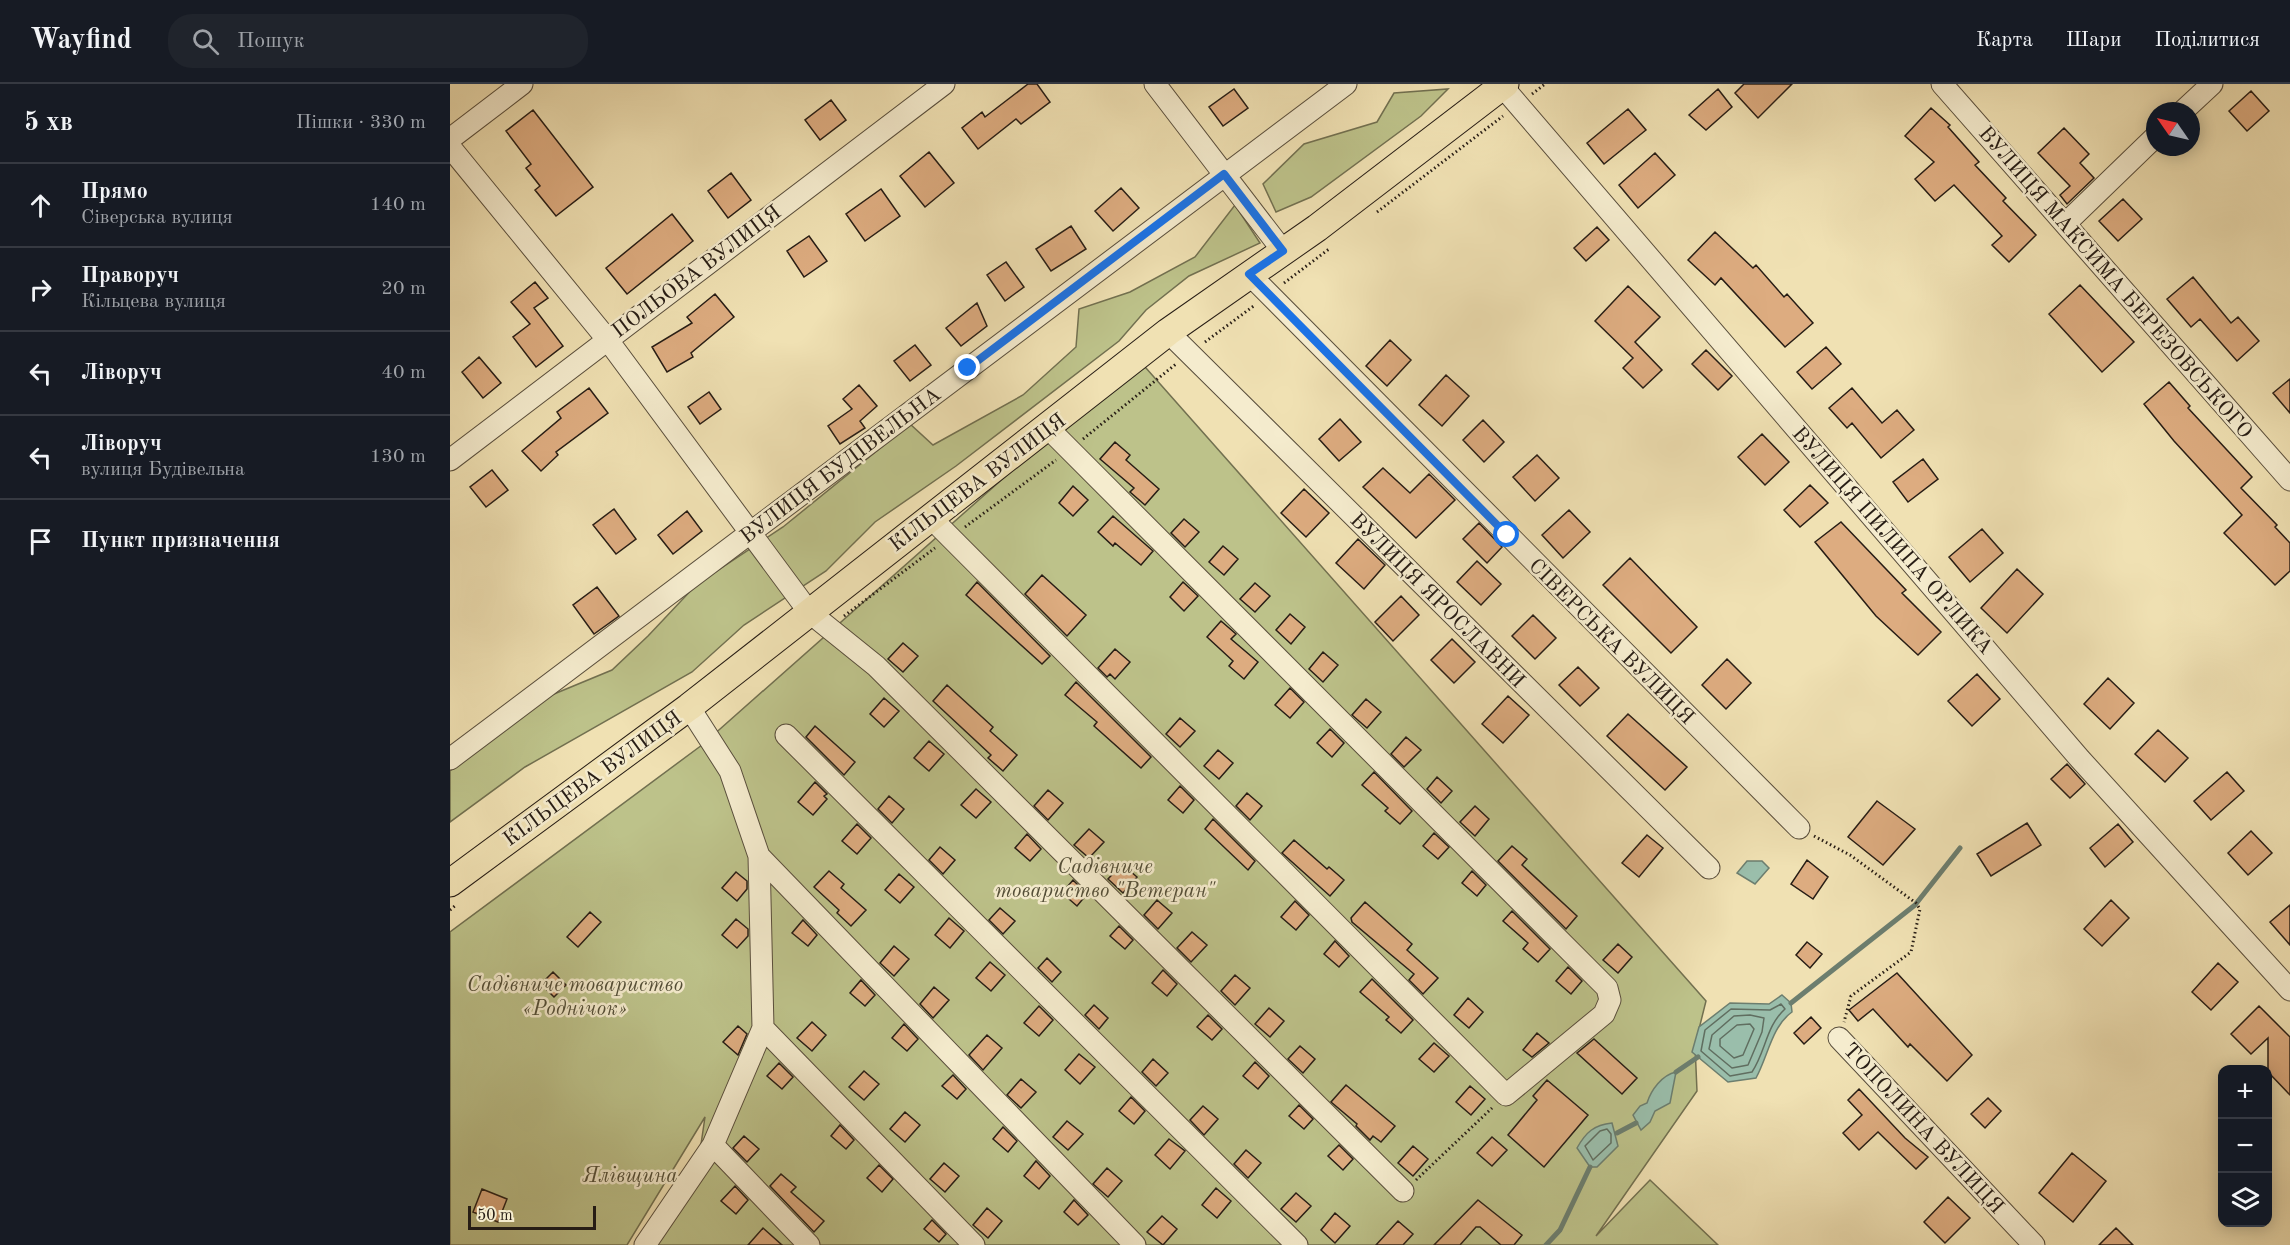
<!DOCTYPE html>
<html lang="uk">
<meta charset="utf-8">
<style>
:root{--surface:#171b24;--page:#20242c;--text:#f1f3f6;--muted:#9ea1a6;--line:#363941}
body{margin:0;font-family:"Old Standard TT",serif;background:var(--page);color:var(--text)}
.controls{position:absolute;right:18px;bottom:18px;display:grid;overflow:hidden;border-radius:12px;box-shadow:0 3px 15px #0003}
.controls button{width:54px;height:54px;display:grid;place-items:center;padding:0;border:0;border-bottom:2px solid var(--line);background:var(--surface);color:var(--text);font:30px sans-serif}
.compass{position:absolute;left:1696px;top:18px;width:54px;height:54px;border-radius:50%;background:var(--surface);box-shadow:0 3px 15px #0003;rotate:304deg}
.scale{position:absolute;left:18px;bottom:15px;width:128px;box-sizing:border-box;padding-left:6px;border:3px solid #271d15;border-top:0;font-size:16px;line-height:21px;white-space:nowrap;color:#271d15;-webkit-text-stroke:4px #f5ecce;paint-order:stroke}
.stop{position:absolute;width:18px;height:18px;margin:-14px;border:4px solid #1a73e8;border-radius:50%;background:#fff}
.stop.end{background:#1a73e8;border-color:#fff;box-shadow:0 2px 6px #0008}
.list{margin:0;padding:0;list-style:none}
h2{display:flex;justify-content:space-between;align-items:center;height:78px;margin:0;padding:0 24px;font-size:26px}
h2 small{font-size:20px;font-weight:400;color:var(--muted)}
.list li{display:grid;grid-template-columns:39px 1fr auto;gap:18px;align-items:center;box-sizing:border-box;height:84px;padding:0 24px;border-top:2px solid var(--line)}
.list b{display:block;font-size:22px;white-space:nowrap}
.list p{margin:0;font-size:20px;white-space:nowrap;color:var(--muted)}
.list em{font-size:20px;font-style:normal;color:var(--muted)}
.icon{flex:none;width:33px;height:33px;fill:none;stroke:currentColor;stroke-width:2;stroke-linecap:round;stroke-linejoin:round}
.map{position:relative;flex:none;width:1840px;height:1161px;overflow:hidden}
header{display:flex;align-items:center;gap:36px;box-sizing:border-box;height:84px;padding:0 30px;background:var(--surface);border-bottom:2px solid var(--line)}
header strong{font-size:28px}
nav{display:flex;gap:33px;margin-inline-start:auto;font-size:21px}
.search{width:420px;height:54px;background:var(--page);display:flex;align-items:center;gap:15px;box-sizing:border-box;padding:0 21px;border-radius:24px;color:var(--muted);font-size:22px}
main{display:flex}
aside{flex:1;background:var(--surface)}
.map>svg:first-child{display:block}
.green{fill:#bdc28a;stroke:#727050;stroke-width:1.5}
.water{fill:#9abeab;stroke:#6c7e6f;stroke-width:1.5}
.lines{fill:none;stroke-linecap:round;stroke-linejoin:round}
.shore{stroke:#606e60;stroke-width:1.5}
.stream{stroke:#6c7e6f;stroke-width:5}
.building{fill:#ddac80;stroke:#271d15;stroke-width:1.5}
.minor-casing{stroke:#594e3c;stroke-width:23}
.major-casing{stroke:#271d15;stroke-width:29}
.path{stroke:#271d15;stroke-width:3;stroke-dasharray:1.5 3;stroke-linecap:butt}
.minor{stroke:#f5ecce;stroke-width:21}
.major{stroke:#f0e1b3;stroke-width:27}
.route{stroke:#1a73e8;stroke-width:8}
.labels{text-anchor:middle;stroke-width:5;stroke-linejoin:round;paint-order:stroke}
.street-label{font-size:21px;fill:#271d15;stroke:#f5ecce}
.park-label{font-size:21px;font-style:italic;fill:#544f38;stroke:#f5ecce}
</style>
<header>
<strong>Wayfind</strong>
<div class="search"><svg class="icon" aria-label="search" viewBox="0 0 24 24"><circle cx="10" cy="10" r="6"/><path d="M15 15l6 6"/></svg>Пошук</div>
<nav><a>Карта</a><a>Шари</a><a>Поділитися</a></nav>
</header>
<main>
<aside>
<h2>5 хв<small>Пішки · 330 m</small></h2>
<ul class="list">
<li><svg class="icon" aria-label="ahead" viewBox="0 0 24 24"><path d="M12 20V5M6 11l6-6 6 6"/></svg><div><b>Прямо</b><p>Сіверська вулиця</p></div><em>140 m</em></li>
<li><svg class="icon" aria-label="right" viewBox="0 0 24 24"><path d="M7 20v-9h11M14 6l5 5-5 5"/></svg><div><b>Праворуч</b><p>Кільцева вулиця</p></div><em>20 m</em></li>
<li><svg class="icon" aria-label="left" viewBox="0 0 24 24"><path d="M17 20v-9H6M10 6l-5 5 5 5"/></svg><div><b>Ліворуч</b></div><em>40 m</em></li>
<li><svg class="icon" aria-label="left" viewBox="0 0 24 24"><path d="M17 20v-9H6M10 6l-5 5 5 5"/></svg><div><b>Ліворуч</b><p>вулиця Будівельна</p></div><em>130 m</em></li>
<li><svg class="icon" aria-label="arrive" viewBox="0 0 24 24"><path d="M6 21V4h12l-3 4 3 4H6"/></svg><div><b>Пункт призначення</b></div></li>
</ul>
</aside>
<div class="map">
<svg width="1840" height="1161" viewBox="0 0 1840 1161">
<rect width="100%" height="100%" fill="#f0e1b3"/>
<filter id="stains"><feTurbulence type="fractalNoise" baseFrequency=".00333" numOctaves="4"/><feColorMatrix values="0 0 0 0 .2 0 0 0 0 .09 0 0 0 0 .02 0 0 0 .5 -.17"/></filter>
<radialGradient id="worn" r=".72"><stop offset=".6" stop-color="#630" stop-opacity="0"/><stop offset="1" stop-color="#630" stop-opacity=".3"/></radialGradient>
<!-- green -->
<path class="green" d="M998,5L971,32L861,113L826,128L813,100L854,60L927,38L944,9Z
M785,121L810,159L739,192L696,226L669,257L506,382L425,438L376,487L294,541L242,588L75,683L0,738V687L92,615L162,586L198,552L247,500L333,443L460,340L483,361L573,311L626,263L629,225L680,208L745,173Z
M688,275L1256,917L1245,961L1247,1007L1146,1152L1200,1096L1268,1161H187L250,1067L255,1033L177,1161H0V848L252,661Z"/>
<!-- water -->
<path class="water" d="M1297,777H1312L1319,784L1305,800L1287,789Z
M1332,911L1341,919L1342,928C1322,942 1318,972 1306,994L1278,998L1242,968L1249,943L1280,919L1319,920Z
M1226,988L1220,1019L1205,1027L1200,1038L1191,1046L1183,1031L1190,1022L1197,1019C1201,1006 1212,991 1226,988Z
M1162,1039L1168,1062L1147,1083H1140L1127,1064C1136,1048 1144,1041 1162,1039Z"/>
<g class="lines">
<!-- shore -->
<path class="shore" d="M1331,920L1335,925C1316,942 1316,967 1302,988L1280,992L1251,967L1255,946L1281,925L1320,926Z
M1300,931L1314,934L1312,948L1298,981L1282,984L1259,965L1262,951L1284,932Z
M1300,940L1304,945L1293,971L1284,974L1270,962V955L1287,941Z
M1157,1045L1161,1050V1059L1143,1076L1135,1062L1150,1047Z"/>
<!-- stream -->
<path class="stream" d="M1341,919L1465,821L1510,764
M1226,988L1248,973
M1167,1049L1186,1039
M1096,1161L1110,1146L1140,1083"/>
</g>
<!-- building -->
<path class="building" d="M578,0H587L600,18L571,40L566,35L528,65L512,44L532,28L535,33Z
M1294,0H1342L1308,34L1285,9Z
M784,5L798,24L773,42L759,23Z
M1268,5L1282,23L1256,46L1239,31Z
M1801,7L1819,27L1797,47L1779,27Z
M381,16L396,36L370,56L355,36Z
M1481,24L1500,41L1498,43L1529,78L1525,81L1556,114L1553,117L1586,151L1559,178L1542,161L1552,152L1504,101L1485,117L1465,95L1484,78L1455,52Z
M1178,25L1196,46L1154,80L1137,59Z
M83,26L143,103L106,132L85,106L90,102L76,84L81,80L56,47Z
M1614,44L1639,70L1630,79L1644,94L1617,120L1610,111L1620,102L1588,69Z
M479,68L504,99L475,123L450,92Z
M1205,69L1225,91L1188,124L1169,101Z
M281,89L301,116L278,134L258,107Z
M671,104L689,124L663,147L645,127Z
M431,105L450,132L415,157L396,130Z
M1673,115L1692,135L1668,157L1649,137Z
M222,130L243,157L177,210L156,184Z
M621,142L636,165L601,187L586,165Z
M1147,143L1159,156L1136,177L1124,164Z
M1265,148L1303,184L1306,181L1334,213L1337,210L1363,239L1335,263L1271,194L1265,201L1238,176Z
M359,152L377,177L354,193L337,167Z
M556,178L574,203L555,217L537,191Z
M1743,193L1781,239L1788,233L1809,257L1787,277L1750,235L1741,243L1717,215Z
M85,198L98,214L84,224L113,262L86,283L63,253L80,240L61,218Z
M1630,201L1684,258L1652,288L1599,230Z
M1178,202L1210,233L1185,258L1212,286L1193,304L1173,284L1183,274L1145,237Z
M265,210L284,233L241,269L243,273L217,288L202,263L242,239L237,233Z
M527,219L537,242L511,262L496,244Z
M940,256L961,276L937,302L916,282Z
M465,261L481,281L460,297L444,277Z
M1376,263L1391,280L1362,305L1347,288Z
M1256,266L1282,292L1268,306L1242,280Z
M29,273L51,299L33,314L12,288Z
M996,291L1019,312L992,342L969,321Z
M1840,295V329L1823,309Z
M1719,298L1740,322L1738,324L1802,393L1791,404L1827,441L1825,443L1840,459V487L1825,501L1774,449L1792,431L1724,357L1694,320Z
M409,301L427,322L410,337L415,344L390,360L378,342L402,325L393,315Z
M139,304L158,329L106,368L108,371L91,387L72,367L111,334L107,328Z
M1402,304L1432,339L1447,326L1464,346L1431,374L1402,339L1397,344L1379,324Z
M259,308L271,325L250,340L238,323Z
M890,335L911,358L889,377L869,355Z
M1033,336L1054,358L1034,378L1013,356Z
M1312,350L1339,378L1315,401L1288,373Z
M665,358L680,371L676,376L709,405L695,421L680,408L684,404L650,375Z
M1087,371L1109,394L1085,417L1063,393Z
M1473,375L1488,395L1458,418L1443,398Z
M933,384L960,409L979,390L1005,416L966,454L913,403Z
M42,386L58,406L36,423L20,403Z
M1360,401L1378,419L1350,443L1334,426Z
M623,402L638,416L623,432L609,419Z
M854,405L879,429L856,453L831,429Z
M164,425L186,455L166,470L143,441Z
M1119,426L1140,448L1113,474L1092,451Z
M237,427L252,447L223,470L208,451Z
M663,432L703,467L691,481L665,459L663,462L648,448Z
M734,435L749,448L735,463L721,449Z
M1391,438L1456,506L1452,509L1491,548L1468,571L1426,532L1365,458Z
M1029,439L1052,463L1037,479L1013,455Z
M1532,445L1553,469L1520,498L1499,473Z
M908,455L935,481L914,505L886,479Z
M773,462L788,475L774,491L759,478Z
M1180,474L1247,543L1221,569L1153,501Z
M1027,477L1051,500L1031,521L1007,498Z
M1567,485L1593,510L1557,549L1531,524Z
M592,491L636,531L617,552L575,510Z
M527,498L600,572L592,580L516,511Z
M733,498L748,512L734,527L720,513Z
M805,499L820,512L805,528L790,515Z
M147,503L169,532L144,550L123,521Z
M951,512L969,531L943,557L925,538Z
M840,530L855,543L841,560L826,546Z
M1083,531L1106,554L1085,575L1062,552Z
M771,537L786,550L781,555L808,578L794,595L779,582L783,577L757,553Z
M1002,555L1025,578L1004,599L981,576Z
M453,559L468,572L453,588L438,575Z
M665,565L680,578L665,595L660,590L657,593L648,584Z
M873,568L888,581L873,598L859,585Z
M1277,575L1301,599L1276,625L1252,601Z
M1128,583L1149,604L1130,622L1109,601Z
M1527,590L1550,615L1522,642L1498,617Z
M1658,594L1684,619L1660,645L1634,620Z
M626,598L701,673L691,684L644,642L647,638L615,611Z
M497,601L543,643L540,647L567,671L553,687L538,674L541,671L483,617Z
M840,604L854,618L840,634L825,621Z
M1058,612L1079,631L1053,659L1032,640Z
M434,614L449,627L434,643L420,630Z
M916,615L931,628L917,644L902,631Z
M1178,630L1237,683L1215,706L1157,652Z
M730,634L745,647L730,663L716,650Z
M365,642L405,678L394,691L356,653Z
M880,645L894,659L882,673L867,659Z
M1708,646L1738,674L1715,698L1685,670Z
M956,653L971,666L954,683L941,670Z
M479,657L494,670L479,687L464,674Z
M768,666L783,679L769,695L754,682Z
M1617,680L1635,700L1620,714L1601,695Z
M924,688L962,727L950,740L935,727L938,724L912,701Z
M1777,688L1794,707L1761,736L1744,717Z
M987,693L1002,707L991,719L977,705Z
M365,698L377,710L374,712L377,715L363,731L348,718Z
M730,702L744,716L733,729L718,716Z
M526,705L541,718L526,734L511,721Z
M598,706L613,719L598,736L584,722Z
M797,709L812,722L800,736L786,722Z
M439,712L454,725L442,739L428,725Z
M1427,717L1465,745L1433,781L1398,753Z
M1025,722L1039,735L1025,752L1010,738Z
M763,735L805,777L798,786L755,745Z
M1577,739L1591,761L1541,792L1527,770Z
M407,740L421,754L407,770L392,757Z
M1668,740L1683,758L1655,783L1640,764Z
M639,745L654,758L639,774L624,761Z
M1801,747L1822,769L1798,791L1778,769Z
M984,749L999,763L988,775L973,762Z
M577,750L591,765L580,777L565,764Z
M1197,751L1213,764L1189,793L1172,779Z
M844,756L877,785L879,783L894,796L880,812L832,769Z
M1062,762L1077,775L1072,781L1127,832L1116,845L1048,777Z
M490,763L505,776L493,790L479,776Z
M1357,776L1378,793L1363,815L1341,800Z
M672,780L687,793L673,809L658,795Z
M379,787L394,800L391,804L416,826L401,842L387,829L389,826L364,803Z
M1022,787L1036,801L1027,812L1012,799Z
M286,788L297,797V805L287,817L272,804Z
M449,790L464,803L450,819L435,806Z
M623,796L637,810L627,822L612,809Z
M707,816L722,829L708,845L694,831Z
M1661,816L1679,834L1652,862L1634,845Z
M845,817L859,831L846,846L831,833Z
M915,818L962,860L957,866L988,894L973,910L959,896L964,890L902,838L901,834Z
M1840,821V861L1820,838Z
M550,824L565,837L553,850L539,836Z
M1062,827L1100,865L1088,878L1073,865L1078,859L1053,837Z
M140,828L151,838L128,863L117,853Z
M499,834L514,847L500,864L485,851Z
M286,835L298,845V852L287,864L272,851Z
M353,836L367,851L358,862L342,849Z
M669,842L683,856L675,865L660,852Z
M742,848L757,861L741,878L727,864Z
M885,857L899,872L889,883L874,870Z
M1357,858L1372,870L1360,884L1346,871Z
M1168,860L1182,873L1168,889L1153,876Z
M444,862L459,875L444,892L430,879Z
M597,874L611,888L602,898L588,884Z
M540,878L555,891L541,907L526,894Z
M1768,879L1788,898L1761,926L1742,908Z
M1118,883L1132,897L1121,910L1106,897Z
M713,886L727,900L717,912L702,899Z
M103,888L116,901L104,913L91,900Z
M1447,889L1522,971L1497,997L1460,960L1458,963L1423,925L1408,937L1399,926Z
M785,891L800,904L785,921L771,907Z
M922,895L963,936L951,949L936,936L939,933L910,908Z
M411,896L425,911L415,922L400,909Z
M484,903L499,916L483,934L470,920Z
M1018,914L1033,928L1019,944L1004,931Z
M644,921L658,934L649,945L635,931Z
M589,922L603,936L589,952L574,939Z
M1809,922L1840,953V1011L1818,988V954L1801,970L1781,950Z
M819,924L834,937L820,953L805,940Z
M758,931L772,945L762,956L747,943Z
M1361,933L1371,944L1354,960L1344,949Z
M362,938L376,951L362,967L347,954Z
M454,940L468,955L457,967L442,954Z
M288,942L297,950L288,971L273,958Z
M1087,949L1099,959L1082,973L1073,966Z
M537,951L552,964L533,986L519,971Z
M1144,955L1187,994L1172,1010L1127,969Z
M984,959L999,972L984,988L969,975Z
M850,962L865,975L853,989L838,975Z
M629,970L645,983L630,1000L615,986Z
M703,975L718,989L706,1002L692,988Z
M805,978L819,992L808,1005L793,992Z
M329,979L343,993L332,1005L317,992Z
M414,987L429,1000L414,1016L399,1003Z
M503,991L516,1005L507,1015L492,1002Z
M571,995L586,1008L571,1024L557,1011Z
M1097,996L1138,1031L1094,1083L1058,1051L1087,1016L1083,1012Z
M896,1001L945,1042L931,1058L923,1052L920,1056L906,1042L907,1040L881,1018Z
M1020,1002L1035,1015L1021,1031L1006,1018Z
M1409,1005L1455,1054L1478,1073L1466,1085L1428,1048L1409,1066L1393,1049L1412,1031L1398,1016Z
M681,1013L695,1027L684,1040L669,1027Z
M1538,1014L1551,1027L1535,1044L1521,1030Z
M849,1021L863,1035L854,1045L839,1032Z
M753,1022L768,1035L754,1051L740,1036Z
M455,1028L470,1041L455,1058L440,1045Z
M617,1037L633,1050L618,1066L603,1053Z
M390,1041L404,1056L396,1065L381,1052Z
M553,1043L567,1057L558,1068L543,1055Z
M294,1052L309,1065L297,1078L283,1064Z
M1042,1053L1057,1066L1042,1082L1027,1069Z
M719,1055L735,1067L720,1085L705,1071Z
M889,1061L903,1075L893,1086L878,1072Z
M963,1062L978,1075L963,1092L948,1079Z
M796,1066L811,1079L798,1094L784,1080Z
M1622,1069L1656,1097L1623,1138L1589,1109Z
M586,1077L600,1092L589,1105L574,1092Z
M494,1079L509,1092L495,1108L480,1095Z
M429,1081L443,1095L432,1108L417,1094Z
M657,1084L672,1097L658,1113L643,1100Z
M331,1090L346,1103L341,1108L374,1137L364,1148L320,1102Z
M285,1102L298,1116L286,1130L271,1117Z
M766,1104L781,1117L767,1134L752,1121Z
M32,1105L57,1115L48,1138L23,1128Z
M846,1109L861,1122L846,1138L831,1125Z
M1498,1113L1520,1134L1495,1159L1474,1138Z
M624,1116L638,1131L628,1141L614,1128Z
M1028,1116L1072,1151L1064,1161H1051L1030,1143H1026L1010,1161H984Z
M537,1124L552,1137L538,1154L523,1141Z
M885,1129L900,1142L885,1159L871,1146Z
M712,1132L727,1145L713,1161L697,1148Z
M482,1136L496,1150L489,1158L474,1145Z
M948,1137L963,1150L953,1161H926Z
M313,1144L332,1161H298Z
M1666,1144L1683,1161H1649Z"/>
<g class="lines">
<defs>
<path id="minor" d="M705,0L833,167
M1492,0L1840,396
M1052,2L1630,675L1840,906
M1733,27L1762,0
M0,55L72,0
M0,63L157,255L359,528L426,582L953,1107
M1615,140L1705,53
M799,190L1349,744
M718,248L1259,784
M0,376L494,0
M480,433L1056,1011L1154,930L1160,916L1157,904L598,344
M336,651L847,1161
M0,675L896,0
M309,772L685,1161
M313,944L524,1161
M1389,954L1584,1161
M263,1061L359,1161
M195,1161L263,1061L313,944L309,772L280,687L239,623"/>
<path id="major" d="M0,799L239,623L718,248L867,144L1055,0"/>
</defs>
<!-- minor casing -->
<use href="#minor" class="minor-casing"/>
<!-- major casing -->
<use href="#major" class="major-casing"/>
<!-- path -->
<path class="path" d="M1082,10L1095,0
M927,128L1053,32
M834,199L879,165
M755,258L805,221
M633,355L726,280
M515,443L606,376
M394,532L485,464
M1364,752L1400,771L1466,819L1470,825L1461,868L1401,912L1394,938
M0,826L6,821
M966,1096L1042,1024"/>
<!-- minor -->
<use href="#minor" class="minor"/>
<!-- major -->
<use href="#major" class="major"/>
</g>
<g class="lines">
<!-- route -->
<path class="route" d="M518,284L774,90L833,167L799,190L1057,451"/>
</g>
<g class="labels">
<!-- street labels -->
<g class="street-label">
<text transform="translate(246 187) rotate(-37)" y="7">ПОЛЬОВА ВУЛИЦЯ</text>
<text transform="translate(1666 198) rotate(49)" y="7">ВУЛИЦЯ МАКСИМА БЕРЕЗОВСЬКОГО</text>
<text transform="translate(390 381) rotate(-37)" y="7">ВУЛИЦЯ БУДІВЕЛЬНА</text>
<text transform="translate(527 398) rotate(-37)" y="7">КІЛЬЦЕВА ВУЛИЦЯ</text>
<text transform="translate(1443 456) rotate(49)" y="7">ВУЛИЦЯ ПИЛИПА ОРЛИКА</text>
<text transform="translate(988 516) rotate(45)" y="7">ВУЛИЦЯ ЯРОСЛАВНИ</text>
<text transform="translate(1162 557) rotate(45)" y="7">СІВЕРСЬКА ВУЛИЦЯ</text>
<text transform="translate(142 694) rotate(-36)" y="7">КІЛЬЦЕВА ВУЛИЦЯ</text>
<text transform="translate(1474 1044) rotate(47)" y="7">ТОПОЛИНА ВУЛИЦЯ</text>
</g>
<!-- park labels -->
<g class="park-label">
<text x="655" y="789">Садівниче<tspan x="655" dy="24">товариство "Ветеран"</tspan></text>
<text x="125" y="907">Садівниче товариство<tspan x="125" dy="24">«Роднічок»</tspan></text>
<text x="180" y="1098">Ялівщина</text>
</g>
</g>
<rect width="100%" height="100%" filter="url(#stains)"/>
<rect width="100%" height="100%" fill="url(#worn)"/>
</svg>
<div class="controls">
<button>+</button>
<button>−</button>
<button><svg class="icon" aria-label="layers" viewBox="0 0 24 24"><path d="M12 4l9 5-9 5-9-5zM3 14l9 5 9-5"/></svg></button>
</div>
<svg class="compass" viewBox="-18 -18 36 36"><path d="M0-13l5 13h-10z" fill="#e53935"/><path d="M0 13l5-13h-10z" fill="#9ea1a6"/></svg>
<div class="scale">50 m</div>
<div class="stop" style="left:1057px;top:451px"></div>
<div class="stop end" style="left:518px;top:284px"></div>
</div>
</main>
